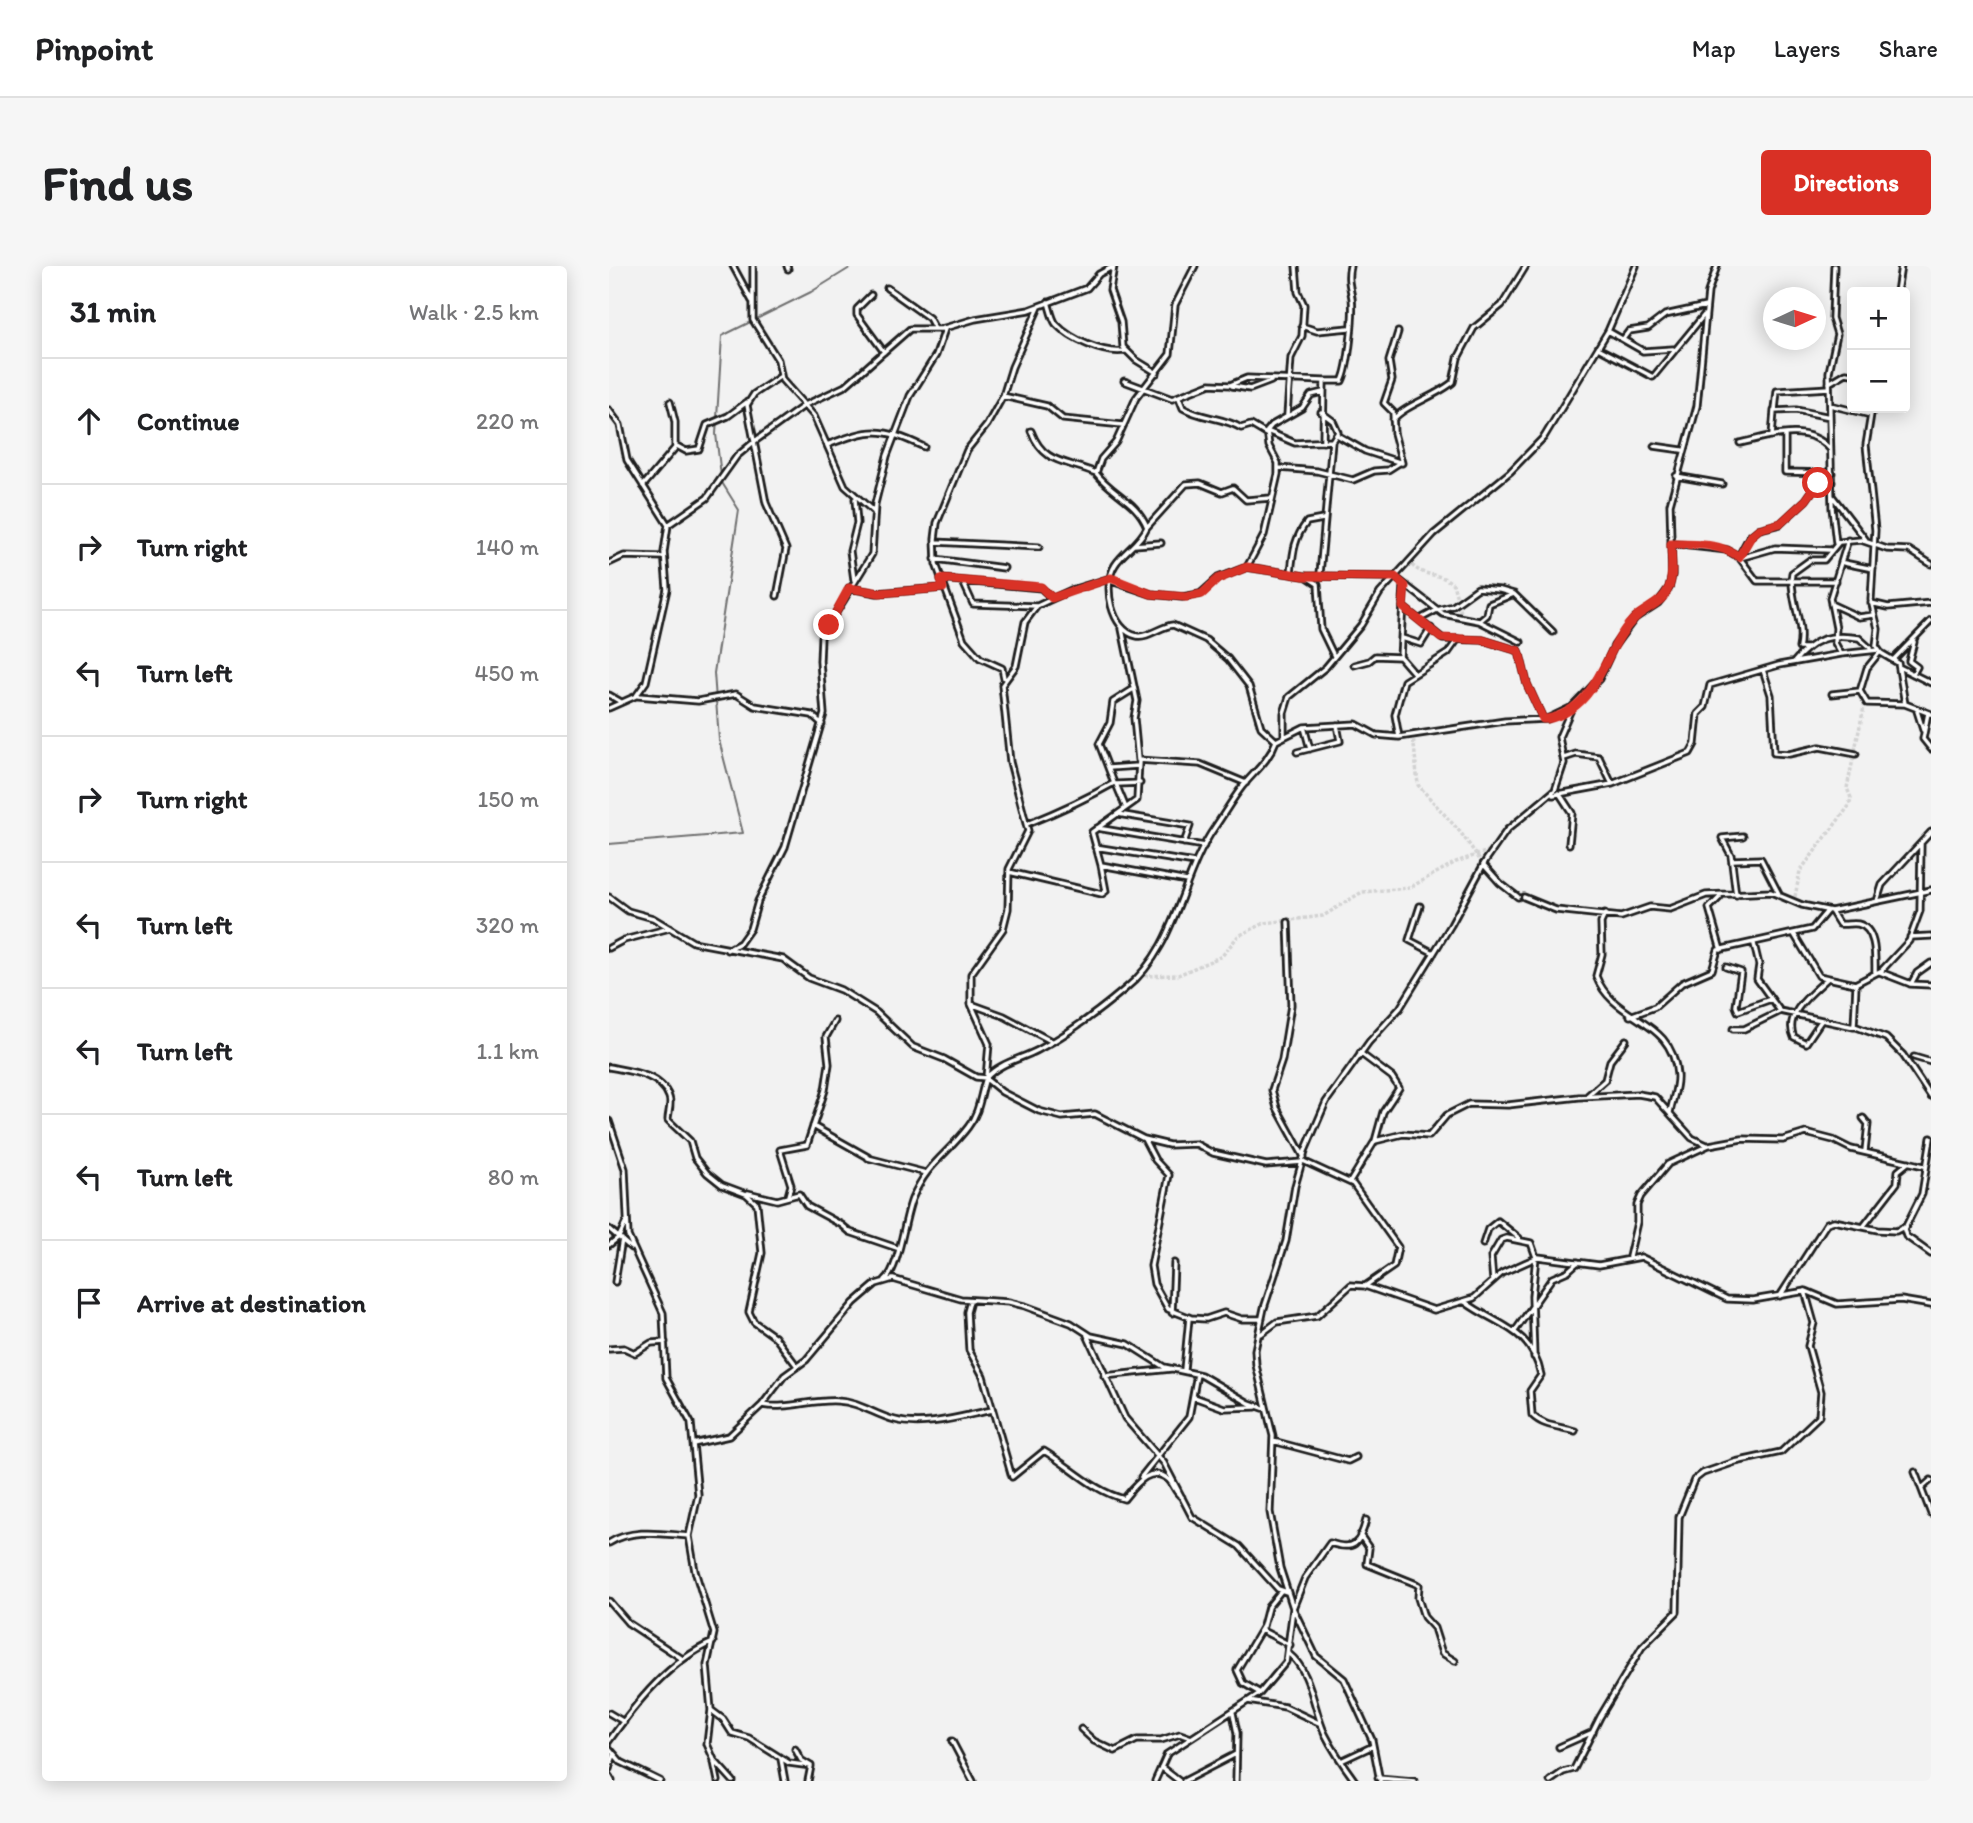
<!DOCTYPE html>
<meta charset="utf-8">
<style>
:root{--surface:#fff;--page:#f6f6f6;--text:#202124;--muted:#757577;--line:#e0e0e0;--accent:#d93025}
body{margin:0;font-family:Itim,sans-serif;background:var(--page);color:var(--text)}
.controls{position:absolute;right:21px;top:21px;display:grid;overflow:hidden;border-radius:7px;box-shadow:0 4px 18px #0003}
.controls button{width:63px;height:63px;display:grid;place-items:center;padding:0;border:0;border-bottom:2px solid var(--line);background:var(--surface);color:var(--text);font:35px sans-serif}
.compass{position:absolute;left:1154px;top:21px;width:63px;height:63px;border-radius:50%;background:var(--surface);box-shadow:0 4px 18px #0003;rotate:86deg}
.stop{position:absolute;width:21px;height:21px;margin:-16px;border:5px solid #d93025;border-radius:50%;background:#fff}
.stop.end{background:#d93025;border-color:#fff;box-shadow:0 2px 7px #0008}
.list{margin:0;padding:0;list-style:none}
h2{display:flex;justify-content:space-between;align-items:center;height:91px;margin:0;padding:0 28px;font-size:30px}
h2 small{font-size:23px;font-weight:400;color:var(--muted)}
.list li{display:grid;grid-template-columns:46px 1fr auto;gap:21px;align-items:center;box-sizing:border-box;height:126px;padding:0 28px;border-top:2px solid var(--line)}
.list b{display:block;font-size:26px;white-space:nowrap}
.list em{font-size:23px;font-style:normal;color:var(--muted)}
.icon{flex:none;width:38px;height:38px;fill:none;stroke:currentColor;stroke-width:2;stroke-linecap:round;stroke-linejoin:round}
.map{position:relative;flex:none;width:1322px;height:1515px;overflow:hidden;border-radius:7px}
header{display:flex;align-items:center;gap:42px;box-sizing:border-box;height:98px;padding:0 35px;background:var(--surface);border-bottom:2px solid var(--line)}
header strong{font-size:33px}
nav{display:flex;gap:38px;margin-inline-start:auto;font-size:24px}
.intro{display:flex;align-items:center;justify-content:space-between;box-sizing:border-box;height:168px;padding:0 42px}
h1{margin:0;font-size:49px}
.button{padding:18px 32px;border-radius:7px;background:var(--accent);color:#fff;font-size:24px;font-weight:700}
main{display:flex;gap:42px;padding:0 42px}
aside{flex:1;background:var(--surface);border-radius:7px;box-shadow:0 4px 18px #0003}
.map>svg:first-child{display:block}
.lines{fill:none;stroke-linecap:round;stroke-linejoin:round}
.stream{stroke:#707070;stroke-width:2}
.minor-tunnel{stroke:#d2d2d2;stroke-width:3.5;stroke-dasharray:3.5 2;stroke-linecap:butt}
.minor-casing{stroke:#1c1c1c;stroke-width:9}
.minor{stroke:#fff;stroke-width:3.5}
.route{stroke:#d93025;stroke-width:9}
</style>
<header>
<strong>Pinpoint</strong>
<nav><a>Map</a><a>Layers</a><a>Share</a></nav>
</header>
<div class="intro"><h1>Find us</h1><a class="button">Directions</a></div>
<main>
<aside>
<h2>31 min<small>Walk · 2.5 km</small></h2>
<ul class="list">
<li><svg class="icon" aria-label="ahead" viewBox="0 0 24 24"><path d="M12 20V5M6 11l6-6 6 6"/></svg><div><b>Continue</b></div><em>220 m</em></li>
<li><svg class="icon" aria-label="right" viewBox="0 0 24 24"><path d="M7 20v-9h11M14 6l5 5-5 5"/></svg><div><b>Turn right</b></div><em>140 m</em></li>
<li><svg class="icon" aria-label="left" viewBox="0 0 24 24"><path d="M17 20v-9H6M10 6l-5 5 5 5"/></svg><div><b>Turn left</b></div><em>450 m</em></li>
<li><svg class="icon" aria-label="right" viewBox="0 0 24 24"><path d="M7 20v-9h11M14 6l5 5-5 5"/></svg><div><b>Turn right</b></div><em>150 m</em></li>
<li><svg class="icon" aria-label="left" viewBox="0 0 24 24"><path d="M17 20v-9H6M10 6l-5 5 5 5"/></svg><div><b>Turn left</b></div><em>320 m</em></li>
<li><svg class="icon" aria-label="left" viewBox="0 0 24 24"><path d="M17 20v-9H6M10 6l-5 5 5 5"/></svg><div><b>Turn left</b></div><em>1.1 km</em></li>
<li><svg class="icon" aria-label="left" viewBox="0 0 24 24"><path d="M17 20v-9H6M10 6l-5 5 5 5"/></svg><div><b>Turn left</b></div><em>80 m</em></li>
<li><svg class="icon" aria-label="arrive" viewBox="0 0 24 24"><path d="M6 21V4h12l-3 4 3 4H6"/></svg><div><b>Arrive at destination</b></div></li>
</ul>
</aside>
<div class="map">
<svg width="1322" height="1515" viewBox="0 0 1322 1515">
<rect width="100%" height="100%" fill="#f2f2f2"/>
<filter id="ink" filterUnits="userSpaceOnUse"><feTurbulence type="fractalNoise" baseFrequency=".0143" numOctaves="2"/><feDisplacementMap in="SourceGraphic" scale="14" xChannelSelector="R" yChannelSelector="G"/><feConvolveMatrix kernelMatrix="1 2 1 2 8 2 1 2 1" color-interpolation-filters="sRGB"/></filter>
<g filter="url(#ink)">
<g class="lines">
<!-- stream -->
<path class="stream" d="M112,210L107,168L113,70L202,26L244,0
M0,578L134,567L110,474L105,407L130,244L112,215"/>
<!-- minor-tunnel -->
<path class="minor-tunnel" d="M799,295C815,314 828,304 844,318L853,350
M804,469L809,519L852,567L874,598
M1185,636L1191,605L1240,540L1242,532L1238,522L1256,436
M530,710L569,709L613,690L629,670L656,657L714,650L753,626L800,622L847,596L885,583"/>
<defs>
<path id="minor" d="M124,0L143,35
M144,0V54L169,94L173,114L205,150L236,220L265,246
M178,0L179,3
M505,0L501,24L512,56L514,81L527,94L548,107
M1225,0L1223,52L1228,68L1220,106L1223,242L1227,277
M278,22L320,52L326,63
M1288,26L1292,0
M262,29L248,43V49L275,86
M439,36C441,42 443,53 447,58C462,74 494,88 516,85
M693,60L708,65L740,62
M999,65L1034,85L1064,83
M1014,73L1020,65L1039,62L1056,49L1097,40
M989,82L1044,111L1095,49
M515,115L563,133L601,118L621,119L638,112L715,115
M1220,117L1237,107L1243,108
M623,120L641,123L662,115
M394,130L438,140L454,153L514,159
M570,132L574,142C594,153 614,151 632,162L642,159L657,168
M1221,139L1262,149
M1263,142L1257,179L1266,264L1262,334L1269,363L1267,380L1272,387L1289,397L1296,438L1322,448
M0,144L11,159L18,194L59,259
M1166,144L1168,125L1220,122
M678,149L682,92L693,70L695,39L689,26L687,0
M784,154C794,140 828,130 844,116L849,92L865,62L893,39L917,0
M422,165C435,199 457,194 487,207
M658,165L686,177L723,175
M728,169L756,185L793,197L785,167L784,146L775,137L783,114L780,95L789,66
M1176,169V206L1223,207
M1163,170L1165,145L1187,144L1221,151
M714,176L715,115H733C740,102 745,48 743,32C741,20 738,13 741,0
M1131,177C1159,171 1198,156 1221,183
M66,179L77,185L90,183L98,159L119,150L138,136
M218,179C262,162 273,161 315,181
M1045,180L1073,184
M670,202L708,205L744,214L765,205L779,204L790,197
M1067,210L1113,218
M34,220L66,182V156L61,136
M1224,231L1257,274
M538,261L577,218L591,217L613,226L624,222L637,234L662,232
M1239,274L1221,332L1227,362L1226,377L1232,388L1269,384
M326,276L430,281
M1063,278L1118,284L1130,291L1148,315H1227
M525,279L552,277
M1130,290L1140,271L1150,263L1171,258L1197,234L1209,217L1223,216
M1131,292L1166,282L1221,284
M326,293L395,302
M0,297L15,290L55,291
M1235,297L1264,303
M638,301L655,269L669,208V197L660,180L658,165L663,159L693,142L702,129L714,126
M682,307C684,287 685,272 698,256L714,253
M711,308L723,175L729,166L724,155L712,146
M697,310L709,318L712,363L725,390
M332,313L432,322L443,332
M245,314L241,285L248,257L246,233
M502,315L542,328L573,331L591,328L609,312L638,301L695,310L786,311L834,348L870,355L912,376
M1182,315L1183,307L1201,294H1215L1230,276L1252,274L1278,283L1300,284L1322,298
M1183,315C1183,338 1195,359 1190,382H1199
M354,316L364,338L428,340
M795,319L791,391L804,406
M240,322L268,327L334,322
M168,330L177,283L157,237L138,139L145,128L172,110
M1262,337L1279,341L1322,337
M1222,338L1250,351L1265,349
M794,341L834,373L874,374L910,385L918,418L934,453
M811,353L828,344L844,340L869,322L891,324L905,328L944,366
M872,354L878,349L880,338L905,328
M513,363L528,435L525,452L529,494L591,498L637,517
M793,372L812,378L822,362
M1285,393L1322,355
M1185,396C1204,373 1220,367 1250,372L1261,382
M745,399L760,395L766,390L791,391
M1290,401L1322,417
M1154,404L1162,429L1165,487L1180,488L1211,481L1247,488
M1304,408L1308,401L1300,395L1305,376
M395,412L393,402L371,392L355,374L327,298L326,273L328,257L358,184L378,159L394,130L403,101L430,41
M1251,425L1258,437L1296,438
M1223,428L1251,425L1258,402L1271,386
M0,429L12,436
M29,430L89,435L127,428L146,440L203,449L213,458
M0,442L27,430L37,416L58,323L55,286L59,259L98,232L128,190L146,175L196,139L236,120L301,63H332L366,53L420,44L478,22L490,8L505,0
M1308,445L1314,464
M1319,447L1314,473L1322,483
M695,461L701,483
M675,469V447L680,431L717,401L752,359L771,327L825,268L901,206L935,171L999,65L1027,0
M790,471L786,449L795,415L839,387L849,373
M667,475L695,461L747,458L767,469L790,471L896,455L938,453L961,442
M688,486L731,475L728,459
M955,492L967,488L990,491L1003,518
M530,495L528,534L483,566L492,599L578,615
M500,502L529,500
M507,518L517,542
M508,518L531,517
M950,527L963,547L960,578
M944,529L1003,518L1081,487L1086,478L1089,448L1096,441L1101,419L1170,399L1232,388
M509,548L581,560L575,577
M418,558C448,546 477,533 505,517L490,478L501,457L504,436L523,424
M488,562L595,580
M486,581L586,597
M1123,594L1152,593L1170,628
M874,598L891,617L909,631
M400,606L493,628L497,625L492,599
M1127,629L1122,589L1113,572L1134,570
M0,631L19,645L44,652L84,676L174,693L200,712L232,724L267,746L304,781L335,793L367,811L377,812
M915,631L947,644L1012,651L1041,641L1061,643L1097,629L1162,626L1193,639L1222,645L1322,624
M1111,631L1100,642L1112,684
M1268,635L1273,619L1322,566
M811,640L800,674L825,687
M1222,645L1230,658C1236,659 1243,657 1249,658C1268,662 1266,692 1266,706
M996,648L992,657L993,688L987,710C1005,757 1064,751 1068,809C1069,822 1063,834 1061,847
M679,656L682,739L673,794L663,824L668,842L695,891
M1185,668L1210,710L1246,718L1273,704L1300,675L1311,645L1312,577
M1301,671L1322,670
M1145,678L1150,699L1148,713L1171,745L1245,761
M0,682L15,674L61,662
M118,684L131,677L141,663L149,635L176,581L215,448L211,395L212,371L263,288L266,238L278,190L301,130L327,89L336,63
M1117,701L1132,706L1127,740L1129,745L1162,733
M1271,706L1302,718L1308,707L1322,697
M1301,718L1322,719
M1247,719L1245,760L1277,772L1294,789L1322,831
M362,738L395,750L442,775
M1021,750L1046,741L1073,717L1103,704L1109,684L1203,663L1218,645
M1212,755L1197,777L1185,771C1174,748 1203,727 1219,712
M1124,763H1135L1172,745
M1305,791L1322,796
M0,801C20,805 52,808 60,831C63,839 59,846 59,854L81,875L86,892L98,907L113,919L137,928L148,938L153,987L140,1046L145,1056L166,1071L188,1100
M377,812L380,778L362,738V708L394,663L399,643L400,603L419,565L401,496L393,419L407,400L416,356L428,340L462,324L502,312
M377,813L393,826L430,845L453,851L486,848L535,873L560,879L587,878L604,887L657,899L693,896
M979,829L996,814L1001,795L1017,774
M1254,852L1259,858L1256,885
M0,855L16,903L19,970L54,1047L57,1112L82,1157L89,1229L80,1270L86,1305L105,1367L98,1399L102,1444L98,1478L105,1494L124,1515
M204,860L259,891
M1322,872L1313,928L1295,964L1297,970L1322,988
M535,873L546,894L560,909L542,1000L545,1018L559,1043L582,1052L597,1053L615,1047L633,1053H652
M766,875L794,868L820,870L838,849L860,838L899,839L970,831L1029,828L1046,831L1083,872L1098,879
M259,892L317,907
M694,895L744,918L789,981L785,1000L756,1020
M741,916L766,875L774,846L790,822L783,811L751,787
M139,927L168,934L190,928L198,940L233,959L241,966L288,982
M179,930L182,919L171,884L198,879L216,824L220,798L217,771L226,755
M1254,961L1288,917L1289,905L1300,896
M0,963L22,982
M874,978L879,963L889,955L910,972
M0,979L10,971L17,956
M1020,991L1028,956V939L1032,930L1059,898L1100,879L1133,873L1174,874L1197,867L1224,874L1242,883L1315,900
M276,1014C290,1003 295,953 303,933C318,897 338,889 359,861C371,846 371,829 377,812C390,797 412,793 429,784C459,768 490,745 516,723C569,680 570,613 606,561C615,548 623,534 633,521C646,505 660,495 667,475L652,461L640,420L619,393L597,374L564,359C552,360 539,372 528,370C502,365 493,319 506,299C515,285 531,277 538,261C528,235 503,228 487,207L492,193L507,176L527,132L561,88L566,39L586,0
M884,1015L882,991L892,974L898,972L922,977L927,991L923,1030L925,1091
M6,1016L13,973
M1171,1030L1218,957L1225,955L1269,964L1287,965L1295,961
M361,1035L358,1046L360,1084L374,1110L403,1211L435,1185C462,1201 484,1225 515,1233C525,1221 541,1197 560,1214C565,1219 566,1227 573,1231
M856,1036C890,1061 922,1062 932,1109L921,1125L923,1149C935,1161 950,1160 966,1165
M563,1047L565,997
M906,1065L943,1012L959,1005L969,996
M652,1068L668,1056L708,1050L742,1019L756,1020L825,1044L865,1032L893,1007L929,991L990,999L1032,991L1118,1033L1144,1034L1197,1025L1228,1038L1292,1034L1322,1039
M478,1069L516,1152L555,1197L583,1251L630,1280L669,1323L678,1326
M0,1083L15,1082L26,1087L42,1077L56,1076
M575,1104L580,1052
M495,1110L562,1103
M585,1131L615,1142L647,1141
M153,1139C178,1144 203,1133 229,1135C250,1136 266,1149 286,1154C316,1162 353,1150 383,1144
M664,1175L739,1195L747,1191
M84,1178L120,1170L153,1139L175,1110L197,1094L245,1037L267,1018L284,1013L352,1033L400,1036L416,1040L462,1057L482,1070L519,1078L555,1101L592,1109L640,1137L657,1143
M1306,1206L1322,1248
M532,1211L580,1151L588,1108
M1313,1222L1322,1214
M757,1254C751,1278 745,1285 721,1277L696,1312L684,1342L707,1390L735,1413L763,1474L771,1515
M751,1269L760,1282L758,1298L810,1319L809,1332L815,1351L825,1362L833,1387L846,1395
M0,1277C24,1262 53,1268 80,1270
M0,1335L19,1357L72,1392
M652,1364L681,1379
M680,1388C703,1406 704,1443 716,1468C724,1484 735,1500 746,1515
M651,1427L634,1417L628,1404L654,1360L659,1341L672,1325
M639,1435L676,1441L712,1458
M102,1444L114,1453L123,1467L140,1472L180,1497L202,1500
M0,1447L15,1456
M624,1447L628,1467L627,1515
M472,1463L485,1475L506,1485L528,1474H552L571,1468L582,1472
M0,1475C27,1437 60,1395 104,1376
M343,1475L364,1515
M950,1481L984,1466
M0,1482L12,1496L51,1515
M186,1483L192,1494L202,1500L199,1515
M172,1493L176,1515
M732,1495L764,1480
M105,1496L109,1515
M552,1501L570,1515
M0,1503L5,1489
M0,1510L3,1515
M769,1512L805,1515
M546,1515L558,1488L651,1427L677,1396L684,1342L671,1302L661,1246L664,1170L647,1099L646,1084L655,1042L677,975L686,920L696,885L717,836L760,776L791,742L842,659L877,594L898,564L946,524L955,497L950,471L963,441L990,413L1005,380L1026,352L1049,337L1060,322L1063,309L1061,238L1088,140L1099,26L1108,0
M575,1515L627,1488
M941,1515L954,1506L965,1503L991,1451L1033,1381L1068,1346L1070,1251L1085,1214L1094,1207L1126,1196L1172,1186L1210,1150L1212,1126L1199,1080L1205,1057L1196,1025"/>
</defs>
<!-- minor casing -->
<use href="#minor" class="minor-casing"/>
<!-- minor -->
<use href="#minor" class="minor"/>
</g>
</g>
<g class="lines" filter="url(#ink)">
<!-- route -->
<path class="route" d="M220,359L240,322L271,327L334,322L332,313L432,321L443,332L502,312L542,328L577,331L593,328L609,313L638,301L695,310L786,311L796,320L794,341L832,372L874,374L910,385L918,418L934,453H938C993,442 994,379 1028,350C1040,340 1054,337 1060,321C1065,308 1062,291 1062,278C1084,278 1112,277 1130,291L1143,269L1150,263L1172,257L1197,234L1209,217"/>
</g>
</svg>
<div class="controls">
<button>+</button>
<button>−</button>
</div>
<svg class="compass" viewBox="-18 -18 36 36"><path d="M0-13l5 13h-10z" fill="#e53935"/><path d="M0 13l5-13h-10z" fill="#757577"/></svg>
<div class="stop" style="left:1209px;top:217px"></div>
<div class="stop end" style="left:220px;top:359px"></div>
</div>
</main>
